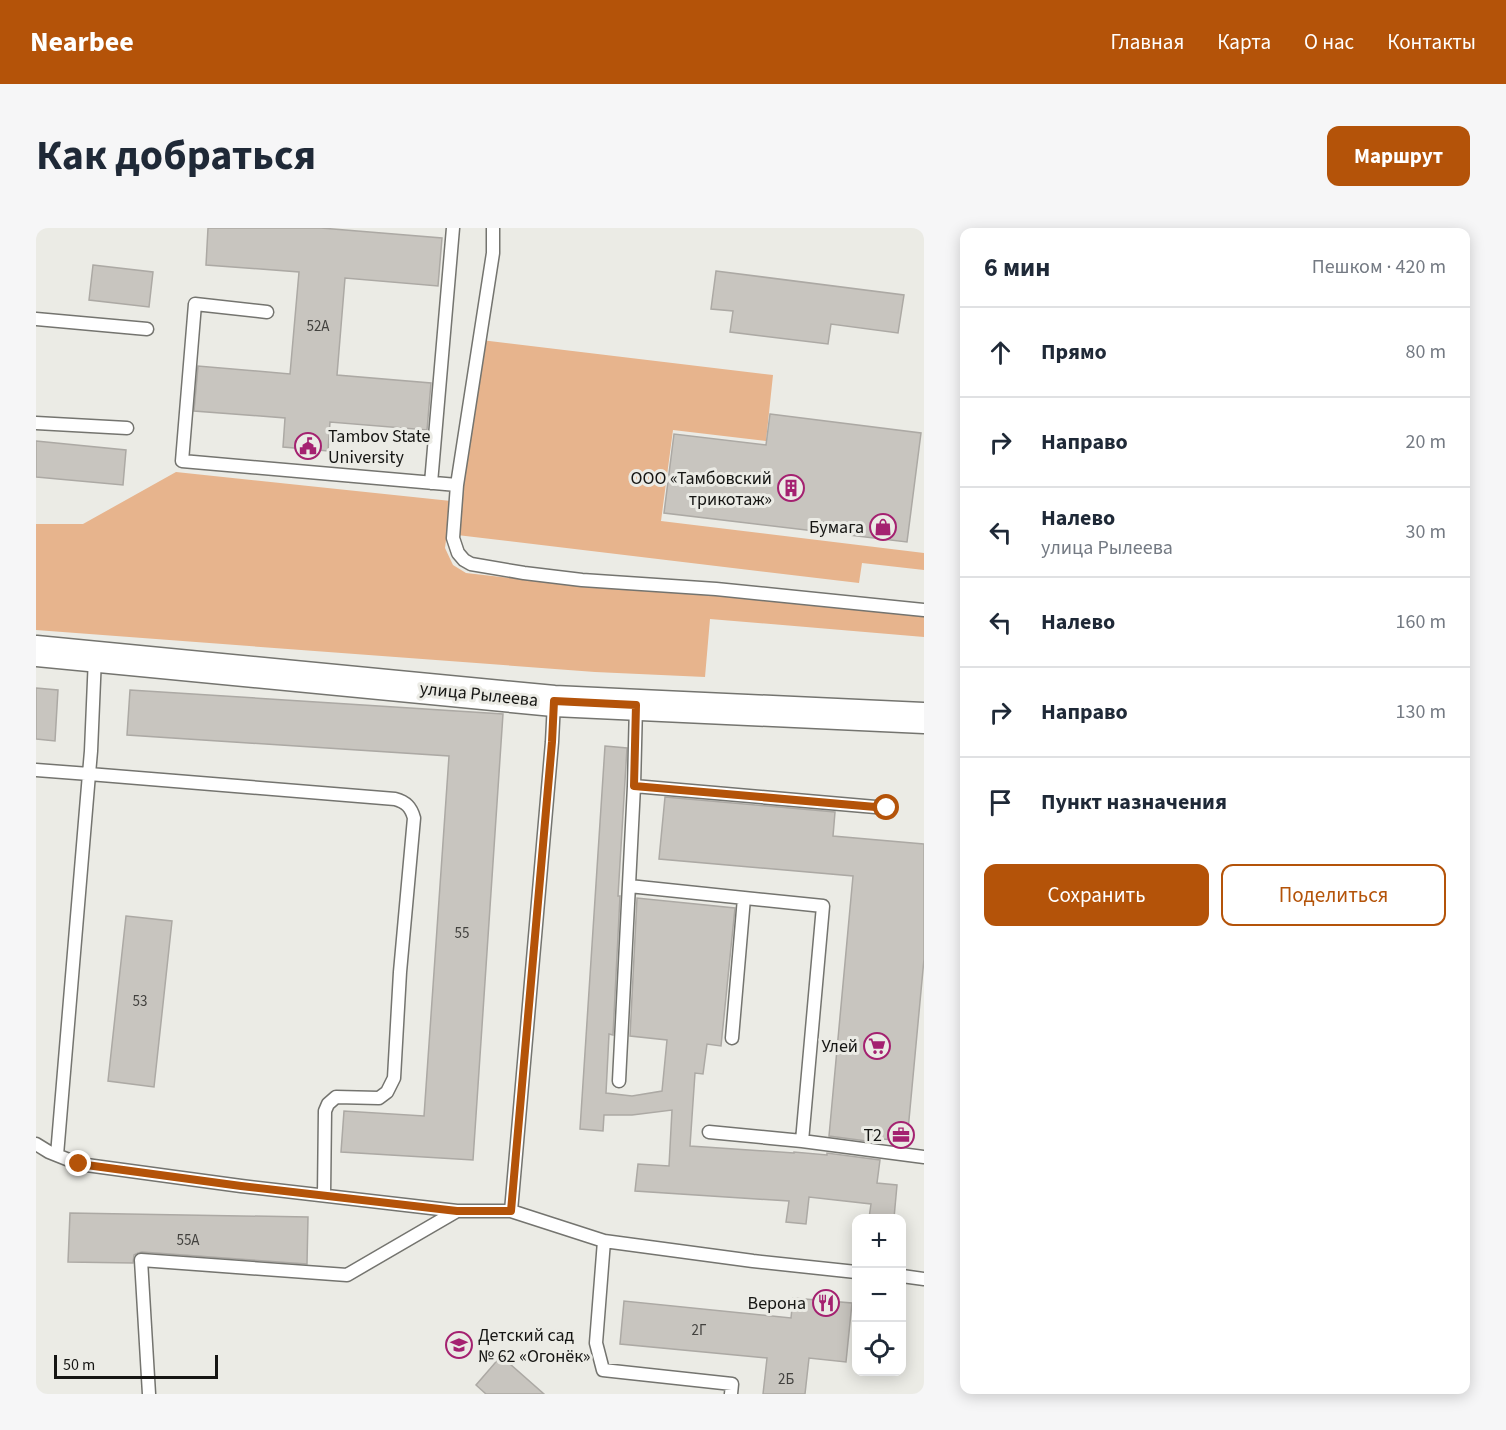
<!DOCTYPE html>
<html lang="ru">
<meta charset="utf-8">
<style>
:root{--surface:#fff;--page:#f6f6f7;--text:#1f2937;--muted:#747a83;--line:#e0e1e3;--accent:#b45309}
body{margin:0;font-family:"Source Sans 3",sans-serif;background:var(--page);color:var(--text)}
.controls{position:absolute;right:18px;bottom:18px;display:grid;overflow:hidden;border-radius:12px;box-shadow:0 3px 15px #0003}
.controls button{width:54px;height:54px;display:grid;place-items:center;padding:0;border:0;border-bottom:2px solid var(--line);background:var(--surface);color:var(--text);font:30px sans-serif}
.scale{position:absolute;left:18px;bottom:15px;width:164px;box-sizing:border-box;padding-left:6px;border:3px solid #151513;border-top:0;font-size:16px;line-height:21px;white-space:nowrap;color:#151513;-webkit-text-stroke:4px #ebebe5;paint-order:stroke}
.stop{position:absolute;width:18px;height:18px;margin:-14px;border:4px solid #b45309;border-radius:50%;background:#fff}
.stop.end{background:#b45309;border-color:#fff;box-shadow:0 2px 6px #0008}
.list{margin:0;padding:0;list-style:none}
h2{display:flex;justify-content:space-between;align-items:center;height:78px;margin:0;padding:0 24px;font-size:26px}
h2 small{font-size:20px;font-weight:400;color:var(--muted)}
.list li{display:grid;grid-template-columns:39px 1fr auto;gap:18px;align-items:center;box-sizing:border-box;height:90px;padding:0 24px;border-top:2px solid var(--line)}
.list b{display:block;font-size:22px;white-space:nowrap}
.list p{margin:0;font-size:20px;white-space:nowrap;color:var(--muted)}
.list em{font-size:20px;font-style:normal;color:var(--muted)}
.actions{display:flex;gap:12px;padding:18px 24px}
.actions a{flex:1;padding:14px 0;border:2px solid var(--accent);border-radius:12px;text-align:center;font-size:21px;color:var(--accent)}
.actions .main{background:var(--accent);color:#fff}
.icon{flex:none;width:33px;height:33px;fill:none;stroke:currentColor;stroke-width:2;stroke-linecap:round;stroke-linejoin:round}
.map{position:relative;flex:none;width:888px;height:1166px;overflow:hidden;border-radius:12px}
header{display:flex;align-items:center;gap:36px;box-sizing:border-box;height:84px;padding:0 30px;background:var(--accent);color:#fff}
header strong{font-size:28px}
nav{display:flex;gap:33px;margin-inline-start:auto;font-size:21px}
.intro{display:flex;align-items:center;justify-content:space-between;box-sizing:border-box;height:144px;padding:0 36px}
h1{margin:0;font-size:42px}
.button{padding:15px 27px;border-radius:12px;background:var(--accent);color:#fff;font-size:21px;font-weight:700}
main{display:flex;gap:36px;padding:0 36px}
aside{flex:1;background:var(--surface);border-radius:12px;box-shadow:0 3px 15px #0003}
.map>svg:first-child{display:block}
.green{fill:#e7b48d}
.building{fill:#c8c5bf;stroke:#aca9a4;stroke-width:1.5}
.lines{fill:none;stroke-linecap:round;stroke-linejoin:round}
.service-casing{stroke:#74746f;stroke-width:15}
.tertiary-casing{stroke:#74746f;stroke-width:33}
.service{stroke:#fff;stroke-width:12}
.tertiary{stroke:#fff;stroke-width:30}
.route{stroke:#b45309;stroke-width:8}
.labels{text-anchor:middle;stroke-width:6;stroke-linejoin:round;paint-order:stroke}
.number-label{font-size:15px;fill:#42413e}
.poi-label{font-size:18px;fill:#151513;stroke:#ebebe5;text-anchor:end}
.street-label{font-size:18px;fill:#151513;stroke:#ebebe5}
</style>
<header>
<strong>Nearbee</strong>
<nav><a>Главная</a><a>Карта</a><a>О нас</a><a>Контакты</a></nav>
</header>
<div class="intro"><h1>Как добраться</h1><a class="button">Маршрут</a></div>
<main>
<div class="map">
<svg width="888" height="1166" viewBox="0 0 888 1166">
<rect width="100%" height="100%" fill="#ebebe5"/>
<!-- green -->
<path class="green" d="M445,112L737,147L730,213L637,202L625,293L888,325V342L826,335L823,355L421,307Z
M140,244L415,273L409,320L417,337L430,345L553,359L722,370L888,387V409L674,391L669,449L559,444L0,402V296H47Z"/>
<!-- building -->
<path class="building" d="M172,0H285L406,10L402,58L309,50L301,147L395,155L391,202L294,194L292,223L247,219L249,190L158,183L162,138L254,146L263,44L170,37Z
M57,37L117,44L113,79L53,72Z
M680,43L868,67L862,105L795,96L792,116L694,104L697,83L675,81Z
M734,186L885,205L871,314L628,285L638,206L730,217Z
M0,213L90,222L87,257L0,249Z
M0,460L22,462L19,513L0,511Z
M94,462L467,486L437,932L305,924L308,883L388,888L413,528L91,507Z
M569,518L591,520L582,668H584L577,807L573,806L570,865L596,868L626,863L631,812L594,808L601,670L699,680L685,818L671,816L667,846L659,845L654,918L758,925V924L791,927V925L844,932L841,955L861,957L858,990H833L835,976L773,969L770,996L750,994L753,973L599,963L602,936L633,938L636,882L596,887H568L567,903L544,901Z
M629,569L799,584L797,608L888,616V731L871,913L846,911L845,915L793,908L817,648L623,631Z
M90,688L136,693L118,859L72,853Z
M34,985L272,989L271,1036L106,1024L102,1025L98,1027L97,1035L32,1034Z
M757,1070L816,1075L810,1134L773,1130L769,1166H727L731,1130L584,1116L588,1073L755,1090Z
M465,1128L508,1166H450L440,1157Z"/>
<g class="lines">
<defs>
<path id="service" d="M457,0V25L421,257L417,310L422,325L428,332L435,336L488,345L546,352L680,361L888,382
M231,84L159,76L146,233L421,257
M0,91L111,101
M0,195L91,200
M395,255L417,0
M59,429L55,523L53,546L359,571C370,574 375,579 378,590L364,744L358,850L351,864L343,870L300,869L292,876L289,883L288,967
M518,474L516,514L475,983L568,1013L717,1033L820,1044
M600,477L598,558L851,580
M0,542L53,546L21,927
M593,658L787,678L766,913L888,929
M696,810L708,670
M583,853L598,558
M673,904L766,913
M0,916L13,924L43,936L205,958L421,983H475
M568,1013L560,1115L567,1142L696,1156L695,1166
M866,1048L888,1051
M113,1166L105,1032L311,1047L421,983"/>
<path id="tertiary" d="M0,423L518,473L888,490"/>
</defs>
<!-- service casing -->
<use href="#service" class="service-casing"/>
<!-- tertiary casing -->
<use href="#tertiary" class="tertiary-casing"/>
<!-- service -->
<use href="#service" class="service"/>
<!-- tertiary -->
<use href="#tertiary" class="tertiary"/>
</g>
<g class="lines">
<!-- route -->
<path class="route" d="M43,936L205,958L421,983H475L516,514L518,473L600,477L598,558L851,580"/>
</g>
<!-- icons -->
<defs>
<symbol id="civic-ring" viewBox="-11 -11 22 22"><circle r="9.5" fill="#ebebe5" stroke="#a42170" stroke-width="1.5"/><path d="M-.6-6.5H3V-4.5H.6V-3L4-1V1h2V6H-6V1h2V-1L-.6-3ZM-1.2 2.5V6h2.4V2.5Z" fill="#a42170"/></symbol>
<symbol id="building-ring" viewBox="-11 -11 22 22"><circle r="9.5" fill="#ebebe5" stroke="#a42170" stroke-width="1.5"/><path d="M-4-6H4V6H1V3H-1V6H-4ZM-2.5-4.3h1.7v1.8h-1.7ZM.8-4.3h1.7v1.8H.8ZM-2.5-1h1.7V.8h-1.7ZM.8-1h1.7V.8H.8Z" fill="#a42170"/></symbol>
<symbol id="shop-ring" viewBox="-11 -11 22 22"><circle r="9.5" fill="#ebebe5" stroke="#a42170" stroke-width="1.5"/><path d="M-5-2.5h2.3a2.7 3.5 0 0 1 5.4 0H5L5.5 6h-11ZM-1.5-2.5h3a1.5 2.3 0 0 0-3 0Z" fill="#a42170"/></symbol>
<symbol id="supermarket-ring" viewBox="-11 -11 22 22"><circle r="9.5" fill="#ebebe5" stroke="#a42170" stroke-width="1.5"/><path d="M-6-5.5h2.5l.6 2H6L4.5 2H-2.5L-4.4-4H-6ZM-1.5 3.2a1.3 1.3 0 1 0 .1 0ZM3 3.2a1.3 1.3 0 1 0 .1 0Z" fill="#a42170"/></symbol>
<symbol id="office-ring" viewBox="-11 -11 22 22"><circle r="9.5" fill="#ebebe5" stroke="#a42170" stroke-width="1.5"/><path d="M-6-3h4V-5.5h4V-3h4V5H-6ZM-1-4.5V-3h2v-1.5ZM-6 0V1H6V0Z" fill="#a42170"/></symbol>
<symbol id="restaurant-ring" viewBox="-11 -11 22 22"><circle r="9.5" fill="#ebebe5" stroke="#a42170" stroke-width="1.5"/><path d="M-5-6h1v4h1v-4h1v4h1v-4h1v5L-1.5 .5V6h-2V.5L-5-1ZM5-6V6H3V1.5H1.5Q1.5-4 5-6Z" fill="#a42170"/></symbol>
<symbol id="school-ring" viewBox="-11 -11 22 22"><circle r="9.5" fill="#ebebe5" stroke="#a42170" stroke-width="1.5"/><path d="M0-5L7-2L0 1L-7-2ZM-4 1L0 2.5L4 1V4Q0 6-4 4Z" fill="#a42170"/></symbol>
</defs>
<g fill-rule="evenodd">
<use href="#civic-ring" x="257" y="203" width="30" height="30"/>
<use href="#building-ring" x="740" y="245" width="30" height="30"/>
<use href="#shop-ring" x="832" y="284" width="30" height="30"/>
<use href="#supermarket-ring" x="826" y="803" width="30" height="30"/>
<use href="#office-ring" x="850" y="892" width="30" height="30"/>
<use href="#restaurant-ring" x="775" y="1060" width="30" height="30"/>
<use href="#school-ring" x="408" y="1102" width="30" height="30"/>
</g>
<g class="labels">
<!-- number labels -->
<g class="number-label">
<text x="282" y="103">52А</text>
<text x="426" y="710">55</text>
<text x="104" y="778">53</text>
<text x="152" y="1017">55А</text>
<text x="663" y="1107">2Г</text>
<text x="750" y="1156">2Б</text>
</g>
<!-- poi labels -->
<g class="poi-label">
<text x="292" y="214" text-anchor="start">Tambov State<tspan x="292" dy="21">University</tspan></text>
<text x="736" y="256">ООО «Тамбовский<tspan x="736" dy="21">трикотаж»</tspan></text>
<text x="828" y="305">Бумага</text>
<text x="822" y="824">Улей</text>
<text x="846" y="913">T2</text>
<text x="770" y="1081">Верона</text>
<text x="442" y="1113" text-anchor="start">Детский сад<tspan x="442" dy="21">№ 62 «Огонёк»</tspan></text>
</g>
<!-- street labels -->
<g class="street-label">
<text transform="translate(443 466) rotate(6)" y="6">улица Рылеева</text>
</g>
</g>
</svg>
<div class="controls">
<button>+</button>
<button>−</button>
<button><svg class="icon" aria-label="locate" viewBox="0 0 24 24"><circle cx="12" cy="12" r="6"/><path d="M12 2v4M12 18v4M2 12h4M18 12h4"/></svg></button>
</div>
<div class="scale">50 m</div>
<div class="stop" style="left:851px;top:580px"></div>
<div class="stop end" style="left:43px;top:936px"></div>
</div>
<aside>
<h2>6 мин<small>Пешком · 420 m</small></h2>
<ul class="list">
<li><svg class="icon" aria-label="ahead" viewBox="0 0 24 24"><path d="M12 20V5M6 11l6-6 6 6"/></svg><div><b>Прямо</b></div><em>80 m</em></li>
<li><svg class="icon" aria-label="right" viewBox="0 0 24 24"><path d="M7 20v-9h11M14 6l5 5-5 5"/></svg><div><b>Направо</b></div><em>20 m</em></li>
<li><svg class="icon" aria-label="left" viewBox="0 0 24 24"><path d="M17 20v-9H6M10 6l-5 5 5 5"/></svg><div><b>Налево</b><p>улица Рылеева</p></div><em>30 m</em></li>
<li><svg class="icon" aria-label="left" viewBox="0 0 24 24"><path d="M17 20v-9H6M10 6l-5 5 5 5"/></svg><div><b>Налево</b></div><em>160 m</em></li>
<li><svg class="icon" aria-label="right" viewBox="0 0 24 24"><path d="M7 20v-9h11M14 6l5 5-5 5"/></svg><div><b>Направо</b></div><em>130 m</em></li>
<li><svg class="icon" aria-label="arrive" viewBox="0 0 24 24"><path d="M6 21V4h12l-3 4 3 4H6"/></svg><div><b>Пункт назначения</b></div></li>
</ul>
<div class="actions"><a class="main">Сохранить</a><a>Поделиться</a></div>
</aside>
</main>
